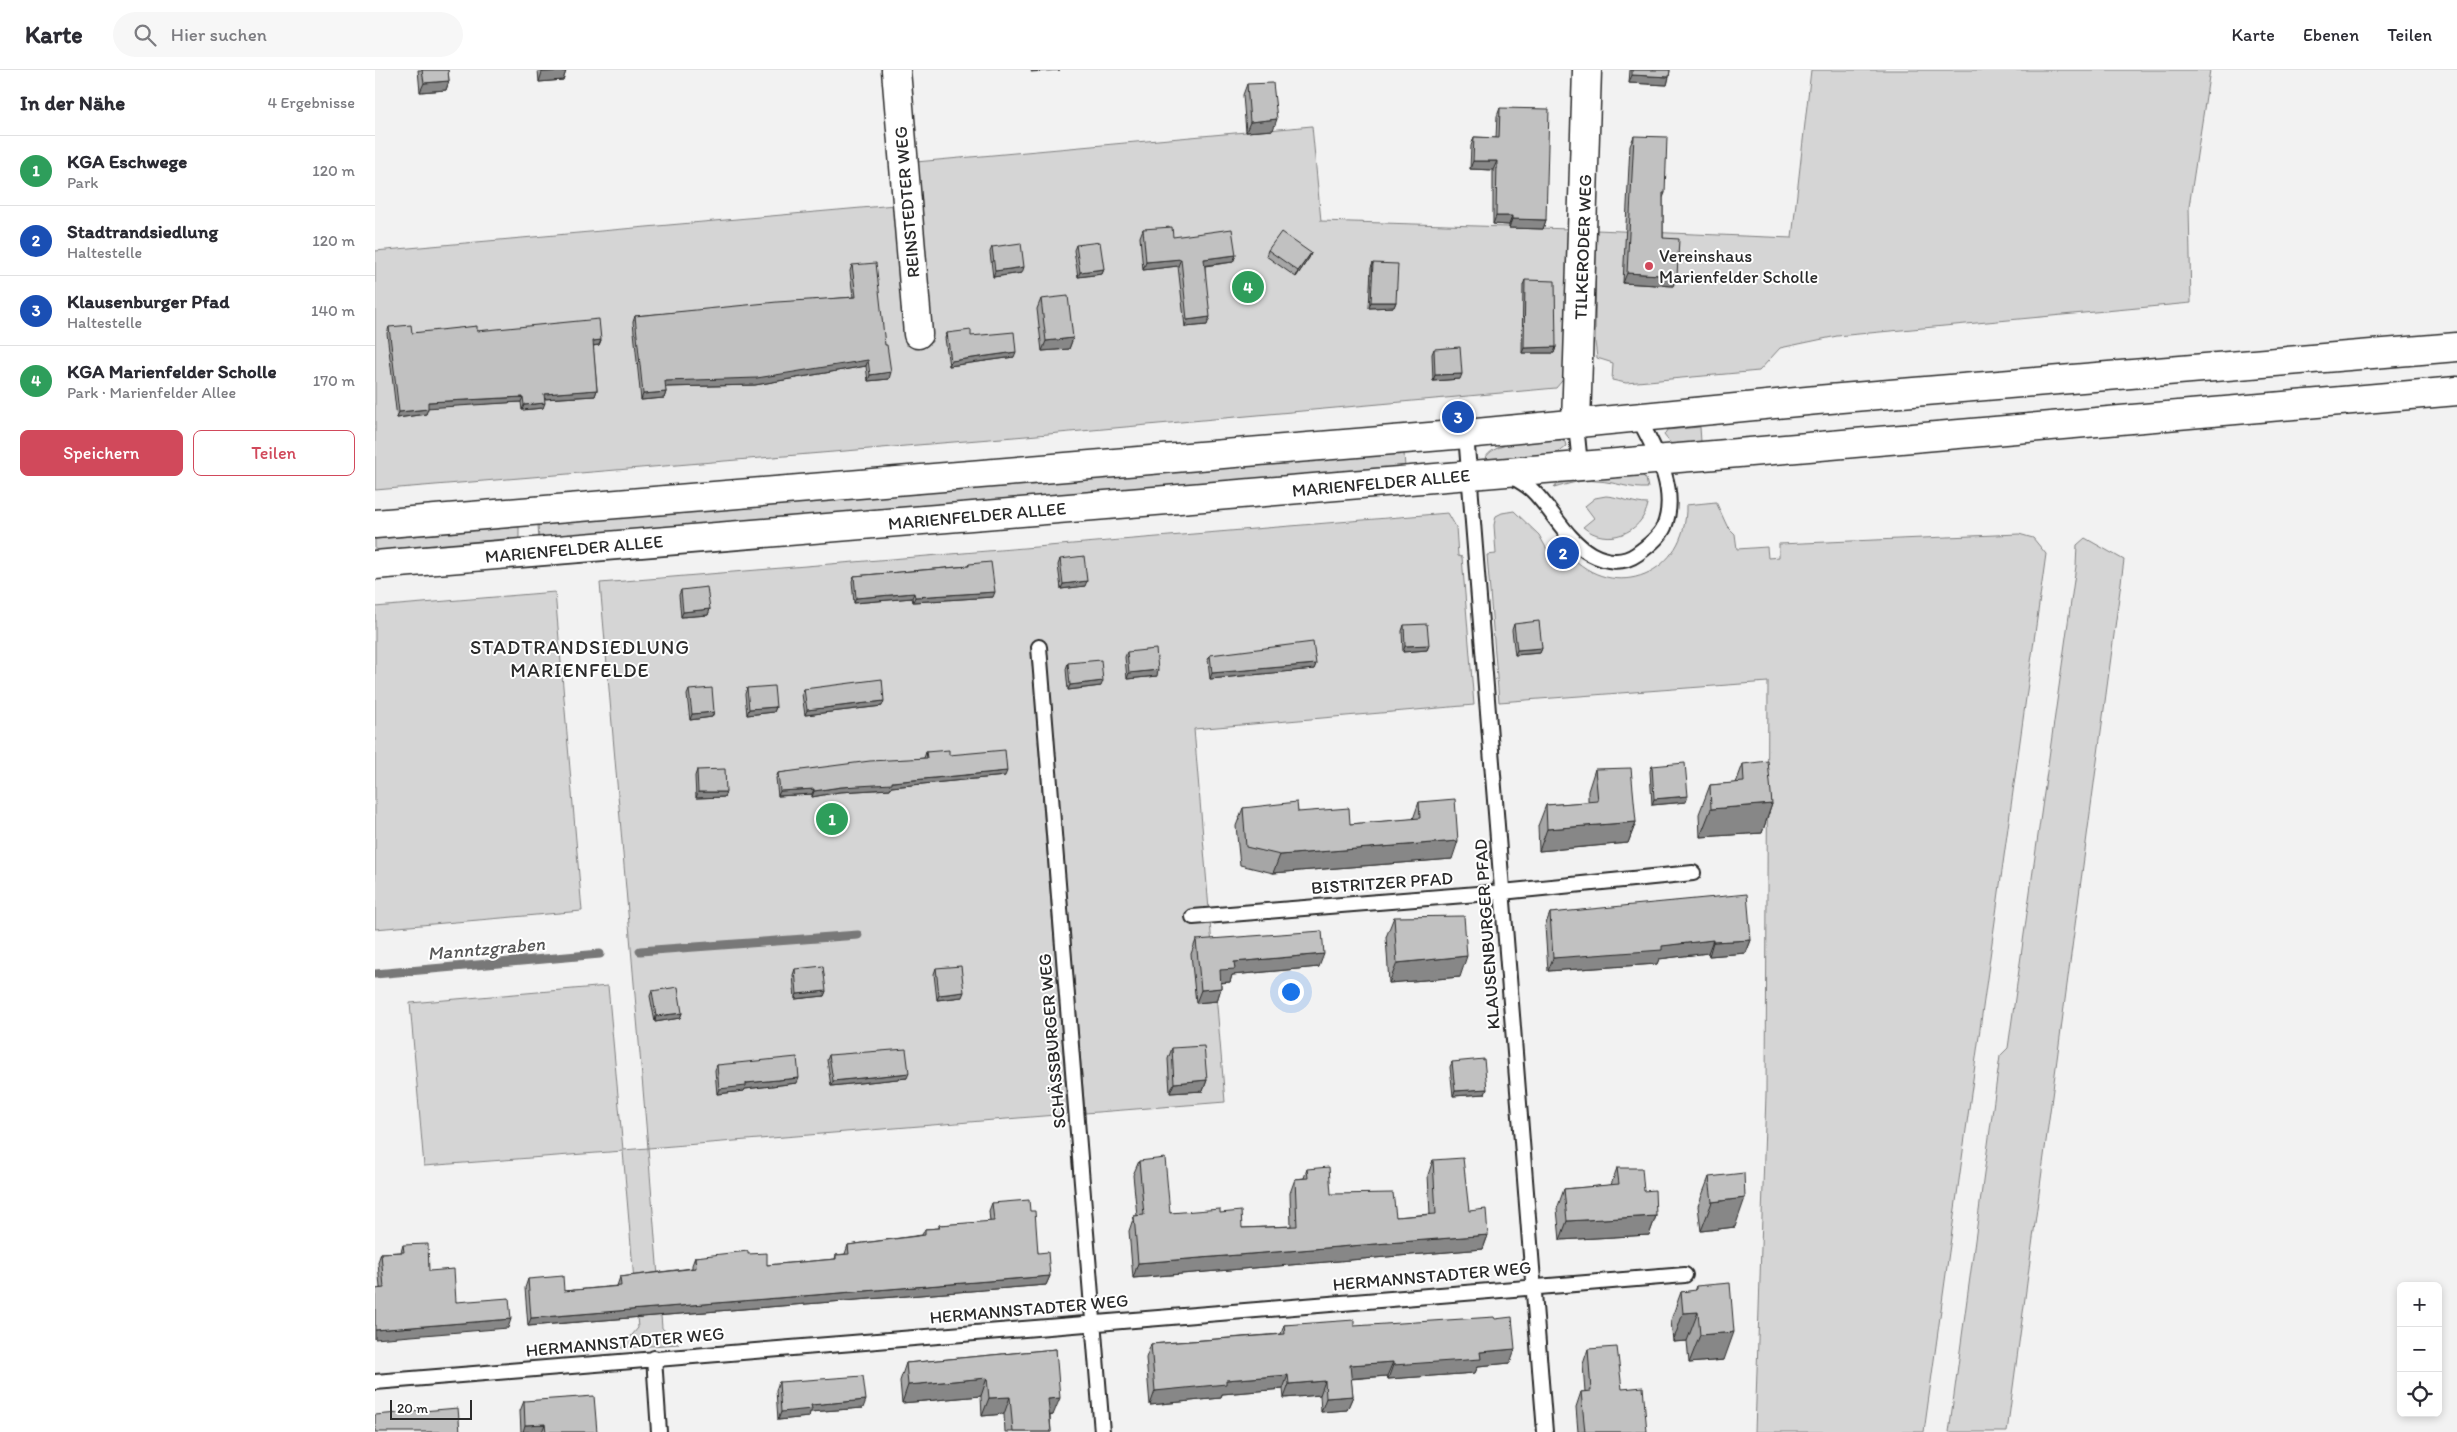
<!DOCTYPE html>
<html lang="de">
<meta charset="utf-8">
<style>
:root{--surface:#fff;--page:#f7f7f7;--text:#2b2b33;--muted:#7c7c81;--line:#e1e1e2;--accent:#d1495b}
body{margin:0;font-family:Itim,sans-serif;background:var(--page);color:var(--text)}
.controls{position:absolute;right:15px;bottom:15px;display:grid;overflow:hidden;border-radius:8px;box-shadow:0 2px 8px #0003}
.controls button{width:45px;height:45px;display:grid;place-items:center;padding:0;border:0;border-bottom:1px solid var(--line);background:var(--surface);color:var(--text);font:25px sans-serif}
.scale{position:absolute;left:15px;bottom:12px;width:82px;box-sizing:border-box;padding-left:5px;border:2px solid #2b2b2b;border-top:0;font-size:14px;line-height:18px;white-space:nowrap;color:#2b2b2b;-webkit-text-stroke:4px #fff;paint-order:stroke}
.you{position:absolute;left:915px;top:921px;width:18px;height:18px;margin:-12px;border:4px solid #fff;border-radius:50%;background:#1a73e8;box-shadow:0 0 0 8px #1a73e833}
.badge{display:grid;place-items:center;width:32px;height:32px;border-radius:50%;background:var(--accent);color:#fff;font-size:16px;font-weight:700}
.pin{position:absolute;translate:-50% -50%;border:2px solid #fff;box-shadow:0 1px 5px #0006}
.list{margin:0;padding:0;list-style:none}
h2{display:flex;justify-content:space-between;align-items:center;height:65px;margin:0;padding:0 20px;font-size:21px}
h2 small{font-size:16px;font-weight:400;color:var(--muted)}
.list li{display:grid;grid-template-columns:32px 1fr auto;gap:15px;align-items:center;box-sizing:border-box;height:70px;padding:0 20px;border-top:1px solid var(--line)}
.list b{display:block;font-size:19px;white-space:nowrap}
.list p{margin:0;font-size:16px;white-space:nowrap;color:var(--muted)}
.list em{font-size:16px;font-style:normal;color:var(--muted)}
.actions{display:flex;gap:10px;padding:15px 20px}
.actions a{flex:1;padding:11px 0;border:1px solid var(--accent);border-radius:8px;text-align:center;font-size:18px;color:var(--accent)}
.actions .main{background:var(--accent);color:#fff}
.icon{flex:none;width:28px;height:28px;fill:none;stroke:currentColor;stroke-width:2;stroke-linecap:round;stroke-linejoin:round}
.map{position:relative;flex:none;width:2082px;height:1362px;overflow:hidden}
header{display:flex;align-items:center;gap:30px;box-sizing:border-box;height:70px;padding:0 25px;background:var(--surface);border-bottom:1px solid var(--line)}
header strong{font-size:24px}
nav{display:flex;gap:28px;margin-inline-start:auto;font-size:18px}
.search{width:350px;height:45px;background:var(--page);display:flex;align-items:center;gap:12px;box-sizing:border-box;padding:0 18px;border-radius:28px;color:var(--muted);font-size:19px}
main{display:flex}
aside{flex:1;background:var(--surface)}
.map>svg:first-child{display:block}
.green{fill:#d5d5d5;stroke:#808080}
.lines{fill:none;stroke-linecap:round;stroke-linejoin:round}
.stream{stroke:#787878;stroke-width:9}
.lane-casing{stroke:#2b2b2b;stroke-width:18}
.street-casing{stroke:#2b2b2b;stroke-width:31}
.primary-casing{stroke:#2b2b2b;stroke-width:31}
.lane{stroke:#fff;stroke-width:14}
.street{stroke:#fff;stroke-width:28}
.primary{stroke:#fff;stroke-width:28}
.wall{fill:#a6a6a6;stroke:#2b2b2b}
.shaded-wall{fill:#878787;stroke:#2b2b2b}
.building{fill:#c1c1c1;stroke:#2b2b2b}
.poi-dot{fill:#d1495b;stroke:#fff;stroke-width:2}
.labels{text-anchor:middle;stroke-width:4;stroke-linejoin:round;paint-order:stroke}
.street-label{font-size:18px;fill:#2b2b2b;stroke:#fff}
.poi-label{font-size:18px;fill:#2b2b2b;stroke:#fff;text-anchor:start}
.water-label{font-size:19px;font-style:italic;fill:#585858;stroke:#fff}
.quarter-label{font-size:20px;letter-spacing:1px;fill:#2b2b2b;stroke:#fff}
</style>
<header>
<strong>Karte</strong>
<div class="search"><svg class="icon" aria-label="search" viewBox="0 0 24 24"><circle cx="10" cy="10" r="6"/><path d="M15 15l6 6"/></svg>Hier suchen</div>
<nav><a>Karte</a><a>Ebenen</a><a>Teilen</a></nav>
</header>
<main>
<aside>
<h2>In der Nähe<small>4 Ergebnisse</small></h2>
<ul class="list">
<li><span class="badge" style="background:#2e9e5b">1</span><div><b>KGA Eschwege</b><p>Park</p></div><em>120 m</em></li>
<li><span class="badge" style="background:#1a4fb4">2</span><div><b>Stadtrandsiedlung</b><p>Haltestelle</p></div><em>120 m</em></li>
<li><span class="badge" style="background:#1a4fb4">3</span><div><b>Klausenburger Pfad</b><p>Haltestelle</p></div><em>140 m</em></li>
<li><span class="badge" style="background:#2e9e5b">4</span><div><b>KGA Marienfelder Scholle</b><p>Park · Marienfelder Allee</p></div><em>170 m</em></li>
</ul>
<div class="actions"><a class="main">Speichern</a><a>Teilen</a></div>
</aside>
<div class="map">
<svg width="2082" height="1362" viewBox="0 0 2082 1362">
<rect width="100%" height="100%" fill="#f2f2f2"/>
<filter id="ink" filterUnits="userSpaceOnUse"><feTurbulence type="fractalNoise" baseFrequency=".02" numOctaves="2"/><feDisplacementMap in="SourceGraphic" scale="10" xChannelSelector="R" yChannelSelector="G"/><feConvolveMatrix kernelMatrix="1 2 1 2 8 2 1 2 1" color-interpolation-filters="sRGB"/></filter>
<g filter="url(#ink)">
<!-- green -->
<path class="green" d="M1436,0H1835L1814,137L1816,233L1462,266L1405,278L1384,301L1251,313L1237,310L1238,293L1222,288L1220,272L1221,160L1417,168Z
M937,56L946,151L1195,159L1191,306L1181,318L651,366L0,420V181L520,135L531,275L557,272L541,92Z
M1325,357L1326,372L1297,375L1289,365L1292,360Z
M1186,370L1190,372L1191,376L1180,385L1114,390L1111,387C1121,370 1168,371 1186,370Z
M1029,383L1030,398L164,470L163,455Z
M1267,405L1271,409L1273,418C1253,419 1242,412 1222,411C1208,409 1193,414 1179,418L1185,411Z
M1231,426C1246,427 1258,434 1273,434C1267,464 1231,477 1208,457L1219,448L1210,436L1220,428Z
M1341,432L1352,456L1360,464L1362,479L1392,477L1393,488L1404,487V474L1644,464L1658,468L1671,484L1549,1362H1380L1391,1024L1393,612L1124,632L1112,485L1121,484L1119,455L1121,446L1127,443L1139,441L1164,465L1180,494L1193,483C1239,535 1313,503 1311,435Z
M1073,443L1081,457L1083,486L1087,487L1099,635L819,659L850,1032L710,1043L679,670L663,671L693,1044L273,1078L287,1258L304,1274L246,1278L263,1258L248,1081L49,1096L35,933L233,916L248,1080L273,1078L225,513Z
M144,457V471L0,483V469Z
M1710,468L1749,490L1632,1362H1574L1625,986L1633,978L1701,496L1702,475Z
M180,522L207,841L0,859V537Z"/>
<g class="lines">
<!-- stream -->
<path class="stream" d="M265,881L483,865
M0,904L225,884"/>
<defs>
<path id="lane" d="M1201,354L1205,395
M1091,364L1170,1362
M1135,405C1142,410 1151,414 1157,420C1177,439 1191,470 1216,484C1231,492 1248,494 1262,484C1272,477 1284,468 1289,457C1304,420 1280,380 1264,349
M664,577L727,1362
M818,847L1127,822L1318,803
M279,1288L284,1362
M0,1312L1310,1205"/>
<path id="street" d="M521,0L543,264
M1201,354L1212,0"/>
<path id="primary" d="M0,454L1091,364L1442,330L2082,277
M0,495L1340,385L2082,321"/>
</defs>
<!-- lane casing -->
<use href="#lane" class="lane-casing"/>
<!-- street casing -->
<use href="#street" class="street-casing"/>
<!-- primary casing -->
<use href="#primary" class="primary-casing"/>
<!-- lane -->
<use href="#lane" class="lane"/>
<!-- street -->
<use href="#street" class="street"/>
<!-- primary -->
<use href="#primary" class="primary"/>
</g>
<!-- wall -->
<path class="wall" d="M43,0H73L74,11L71,20L45,22Z
M163,0H191V1L188,10L164,12Z
M1255,0H1295L1294,7L1292,15L1254,13Z
M872,14L898,60L871,62L868,25Z
M1125,38L1171,150L1168,159L1134,158V155L1118,154V100L1095,99L1096,76L1099,67L1121,68L1122,46Z
M1259,66L1290,123L1288,128V168L1302,206L1298,216L1248,213L1255,76Z
M768,159L861,185L858,192L830,196L832,255L810,257L803,196L768,200L765,167Z
M701,175L729,199L727,204L703,207L699,180Z
M617,177L647,203L618,207L615,182Z
M893,180L936,183L934,188L921,207L891,186Z
M998,193L1021,232L1019,237L994,238L996,198Z
M477,195L510,275L514,309L493,311L491,296L380,315L290,317L291,322L289,328L266,330L258,252L260,246L478,227L475,201Z
M1150,210L1181,277L1179,283H1147L1148,215Z
M666,229L698,268L694,279L667,281L662,239Z
M14,257L37,263L102,261L226,270L224,275L218,276L222,320L220,326L169,329L168,338L147,340L146,332L53,337L51,344L22,348L12,263Z
M572,263L639,287L574,296L570,268Z
M1059,279L1085,309L1058,311L1057,284Z
M685,489L710,516L686,519L683,495Z
M594,494L618,527L538,532L537,528L479,533L477,511L479,506L593,496Z
M306,520L335,539L333,545L306,547L304,525Z
M1139,554L1167,578L1165,583L1140,585L1137,560Z
M1029,555L1054,575L1052,580L1028,582L1027,561Z
M752,582L782,606L752,609L750,587Z
M835,585L941,594L939,599L835,609L833,590Z
M693,593L726,616L693,620L691,599Z
M372,618L401,637L399,642L372,645L370,624Z
M429,619L507,636L430,645L427,624Z
M314,620L339,642L337,647L315,650L312,625Z
M551,682L574,685L630,706L516,717L515,719L464,722L437,727V724L403,726L401,708L403,703L549,688Z
M1368,694L1397,734L1387,763L1325,767L1324,744L1335,715L1361,713Z
M1277,696L1311,732L1277,735L1275,701Z
M1220,699L1261,752L1253,773L1164,781L1163,756L1171,735L1213,732V721Z
M322,700L351,722L349,727L321,728L320,706Z
M1044,732L1077,789L898,803L865,795L861,756L868,738L923,742L975,754L1038,749Z
M1175,843L1376,870L1371,883L1334,886L1333,883L1284,889L1282,894L1173,901L1170,856Z
M1019,847L1085,907L1014,913L1011,867Z
M821,870L944,897L857,905L855,912L846,913V918L842,931L821,933L816,884Z
M561,898L587,927L562,930L559,904Z
M420,899L451,921L449,926L420,929L418,905Z
M277,921L307,943L305,948L280,952L275,926Z
M797,978L832,1010L828,1021L795,1023L793,989Z
M454,985L532,1008L456,1016L452,990Z
M1077,992L1112,1019L1110,1024L1078,1026L1075,997Z
M342,995L422,1013L370,1019L369,1021L342,1024L340,1000Z
M1058,1090L1094,1141L1113,1165L1108,1179L758,1208L754,1161L759,1146H762L758,1105L764,1091L795,1143H845L867,1158L916,1156L915,1123L920,1109L929,1108L932,1099L956,1124L1021,1147L1055,1144L1053,1105Z
M1242,1098L1269,1121L1281,1146L1274,1165L1185,1170L1182,1139L1189,1119L1236,1115Z
M1334,1107L1360,1157L1326,1161L1323,1136Z
M617,1133L655,1141L663,1183L675,1206L671,1215L153,1256L150,1218L153,1209L189,1221L242,1216L245,1207L317,1198V1195L320,1187L373,1184L392,1195L460,1189L461,1185L470,1184L473,1175L547,1165L550,1159L564,1158V1155L615,1152L614,1141Z
M28,1175L54,1201L81,1232L133,1258L5,1218L3,1192L6,1183L26,1182Z
M1321,1216L1349,1290L1314,1293L1312,1271L1298,1272L1296,1250L1306,1222L1319,1221Z
M909,1255L979,1256L1135,1293L1103,1296L1100,1303L1013,1309L1012,1306L976,1309L978,1326L972,1340L946,1342L945,1325L909,1328L908,1319L847,1324L846,1328L775,1335L771,1288L776,1274L906,1264Z
M681,1279L678,1345L675,1346L676,1362H630L629,1344L607,1346L606,1326L527,1333L525,1311L531,1293Z
M1213,1279L1247,1319L1272,1362H1203L1201,1337L1206,1322H1210L1208,1294Z
M404,1312L488,1338L435,1342L434,1347L403,1350L401,1320Z
M149,1331L222,1362H146L145,1341Z"/>
<!-- shaded-wall -->
<path class="shaded-wall" d="M657,0H685L656,2Z
M191,1L188,10L164,12L167,2Z
M1257,5L1294,7L1292,15L1254,13Z
M74,11L71,20L45,22L49,13Z
M902,49L898,60L871,62L875,52Z
M1098,91H1122L1118,100L1095,99Z
M1121,146H1137L1134,155L1118,154Z
M1137,149L1171,150L1168,159L1134,158Z
M936,183L934,188L921,207L923,201Z
M861,185L858,192L826,196L829,189Z
M806,189L803,196L768,200L771,192Z
M649,197L647,203L618,207L620,201Z
M729,199L727,204L703,207L705,202Z
M1252,203L1302,206L1298,216L1248,213Z
M996,232H1021L1019,237L994,238Z
M835,247L832,255L810,257L812,250Z
M698,268L694,279L667,281L671,271Z
M226,270L224,275L216,276L218,271Z
M1181,277L1179,283H1147L1149,278Z
M641,282L639,287L574,296L576,291Z
M493,290L491,296L380,315L288,317L290,311Z
M516,302L514,309L493,311L495,305Z
M1087,304L1085,309L1058,311L1060,305Z
M222,320L220,326L167,329L169,324Z
M291,322L289,328L266,330L268,324Z
M148,327L146,332L51,338L53,332Z
M170,333L168,338L147,340L149,335Z
M53,339L51,344L22,348L24,342Z
M712,511L710,516L686,519L688,514Z
M620,522L618,527L538,532L540,527Z
M539,523L537,528L479,533L481,528Z
M335,539L333,545L306,547L308,542Z
M1054,575L1052,580L1028,582L1030,576Z
M1167,578L1165,583L1140,585L1142,580Z
M941,594L939,599L835,609L837,603Z
M783,600L782,606L752,609L754,603Z
M728,611L726,616L693,620L695,615Z
M509,631L507,636L430,645L432,640Z
M401,637L399,642L372,645L374,639Z
M339,642L337,647L315,650L317,644Z
M632,701L630,706L516,717L515,719L464,722L437,727L439,721L466,717Z
M439,719L437,724L403,726L405,721Z
M323,722H351L349,727L321,728Z
M1313,726L1311,732L1277,735L1279,729Z
M1397,734L1387,763L1325,767L1336,739Z
M1261,752L1253,773L1164,781L1172,759Z
M1083,771L1077,789L898,803L905,785Z
M1338,870L1333,883L1284,889L1282,894L1173,901L1178,888Z
M1376,870L1371,883L1334,886L1338,872Z
M949,884L944,897L857,905L855,912L840,913L845,900L859,892Z
M1092,886L1085,907L1014,913L1022,893Z
M846,918L842,931L821,933L826,920Z
M451,921L449,926L420,929L422,924Z
M589,922L587,927L562,930L564,925Z
M307,943L305,948L280,952L281,946Z
M534,1003L532,1008L456,1016L458,1011Z
M424,1008L422,1013L370,1019L369,1021L342,1024L344,1019L371,1013Z
M832,1010L828,1021L795,1023L799,1013Z
M1112,1019L1110,1024L1078,1026L1080,1021Z
M1370,1128L1360,1157L1326,1161L1337,1132Z
M1281,1146L1274,1165L1185,1170L1192,1151Z
M1113,1165L1108,1179L758,1208L763,1193Z
M675,1206L671,1215L153,1256L156,1248Z
M1323,1242L1312,1271L1298,1272L1308,1243Z
M136,1249L133,1258L0,1269V1260Z
M1359,1262L1349,1290L1314,1293L1325,1265Z
M1140,1279L1135,1293L1103,1296L1100,1303L1013,1309L1018,1295L1105,1282Z
M1018,1292L1012,1306L970,1309L975,1295Z
M913,1305L908,1319L847,1324L846,1328L775,1335L780,1321L851,1310Z
M612,1308L606,1326L527,1333L533,1315Z
M950,1311L945,1325L909,1328L914,1314Z
M978,1326L972,1340L946,1342L951,1328Z
M635,1327L629,1344L607,1346L614,1328Z
M685,1328L678,1345L667,1346L673,1329Z
M491,1330L488,1338L435,1342L434,1347L403,1350L406,1342L436,1335Z
M170,1354L167,1362H148L150,1355Z"/>
<!-- building -->
<path class="building" d="M47,0H73L74,11L49,13Z
M167,0H191V1L167,2Z
M1257,0H1295L1294,7L1257,5Z
M898,13L902,49L875,52L872,14Z
M1125,38L1174,39L1171,150L1137,149V146H1121L1122,91H1098L1099,67L1124,68Z
M1259,66L1292,67L1290,123H1288V168L1304,169L1302,206L1252,203Z
M797,157L798,167L857,159L861,185L829,189L835,247L812,250L806,189L771,192L768,159Z
M906,162L936,183L923,201L893,180Z
M725,172L729,199L705,202L701,175Z
M646,173L649,197L620,201L617,177Z
M501,193L510,275H512L516,302L495,305L493,290L382,308L290,311L291,322L268,324L260,246L402,232L481,227L477,195Z
M998,193L1023,194L1021,232H996Z
M1150,210L1180,211L1181,277L1149,278Z
M693,226L698,268L671,271L666,229Z
M224,249L226,270L218,271L222,320L169,324L170,333L149,335L148,327L53,332V339L24,342L14,257L36,255L37,263L102,256V261Z
M596,260V266L639,262L641,282L576,291L572,263Z
M1085,277L1087,304L1060,305L1059,279Z
M709,486L712,511L688,514L685,489Z
M616,492L620,522L540,527L539,523L481,528L479,506L594,496V494Z
M332,517L335,539L308,542L306,520Z
M1164,551L1167,578L1142,580L1139,554Z
M1052,554L1054,575L1030,576L1029,555Z
M938,572L941,594L837,603L835,585Z
M781,579L783,600L754,603L752,582Z
M726,590L728,611L695,615L693,593Z
M507,609L509,631L432,640L429,619Z
M399,616L401,637L374,639L372,618Z
M337,618L339,642L317,644L314,620Z
M574,680V685L630,680L632,701L517,712V714L466,717L439,721V719L405,721L403,703L495,691L552,688L551,682Z
M1393,691L1397,734L1336,739L1335,715L1369,712L1368,694Z
M1310,693L1313,726L1279,729L1277,696Z
M1256,698L1261,752L1172,759L1171,735L1223,731L1220,699Z
M350,699L351,722H323L322,700Z
M1080,729L1083,771L905,785L871,777L868,738L922,732L923,742L974,738L975,754L1045,748L1044,732Z
M1372,824L1376,870L1338,872V870L1287,876V880L1178,888L1175,843Z
M1089,846L1092,886L1022,893L1019,847Z
M947,861L949,884L859,892L860,899L845,900L846,918L826,920L821,870Z
M448,896L451,921L422,924L420,899Z
M586,896L589,922L564,925L561,898Z
M303,917L307,943L281,946L277,921Z
M829,976L832,1010L799,1013L797,978Z
M531,979L534,1003L458,1011L454,985Z
M422,987L424,1008L371,1013V1016L344,1019L342,995Z
M1109,989L1112,1019L1080,1021L1077,992Z
M790,1088L795,1143L845,1139V1143L866,1141L867,1158L922,1156L920,1109L933,1108L932,1099L954,1097L956,1124L1018,1123L1021,1147L1061,1144L1058,1090L1088,1088L1094,1141L1111,1139L1113,1165L763,1193L759,1146L769,1145L764,1091Z
M1242,1098H1267L1269,1121L1280,1120L1281,1146L1192,1151L1189,1119L1244,1114Z
M1369,1103L1370,1128L1337,1132L1334,1107Z
M654,1130L655,1141H660L663,1183L673,1182L675,1206L156,1248L153,1209L188,1206L189,1221L246,1216L245,1207L321,1198L320,1187L373,1181V1184L392,1183V1195L461,1189V1185L474,1184L473,1175L550,1165V1159L565,1158L564,1155L619,1151L617,1133Z
M53,1174L54,1201L79,1199L81,1232L134,1228L136,1249L0,1260V1219L9,1218L6,1183L29,1182L28,1175Z
M1355,1213L1359,1262L1325,1265L1323,1242L1308,1243L1306,1222L1321,1220V1216Z
M1119,1247L1120,1249L1137,1247L1140,1279L1105,1282L1106,1289L1018,1295V1292L975,1295L978,1326L951,1328L950,1311L914,1314L913,1305L851,1310V1314L780,1321L776,1274L910,1264L909,1255L979,1250V1256Z
M1242,1277L1247,1319L1268,1317L1272,1362H1210L1206,1322L1216,1321L1213,1279Z
M681,1279L685,1328L673,1329L676,1362H638L635,1327L614,1328L612,1308L533,1315L531,1293Z
M488,1306L491,1330L436,1335L437,1339L406,1342L404,1312Z
M219,1326L222,1362H171L170,1354L150,1355L149,1331Z
M83,1338L85,1362H0V1345Z"/>
</g>
<!-- markers -->
<circle class="poi-dot" cx="1274" cy="196" r="5"/>
<g class="labels">
<!-- street labels -->
<g class="street-label">
<text transform="translate(532 132) rotate(-95)" y="6">REINSTEDTER WEG</text>
<text transform="translate(1208 177) rotate(-88)" y="6">TILKERODER WEG</text>
<text transform="translate(1006 413) rotate(-5)" y="6">MARIENFELDER ALLEE</text>
<text transform="translate(602 446) rotate(-5)" y="6">MARIENFELDER ALLEE</text>
<text transform="translate(199 479) rotate(-5)" y="6">MARIENFELDER ALLEE</text>
<text transform="translate(1007 813) rotate(-4)" y="6">BISTRITZER PFAD</text>
<text transform="translate(1112 864) rotate(-94)" y="6">KLAUSENBURGER PFAD</text>
<text transform="translate(677 971) rotate(-95)" y="6">SCHÄSSBURGER WEG</text>
<text transform="translate(1057 1206) rotate(-5)" y="6">HERMANNSTADTER WEG</text>
<text transform="translate(654 1239) rotate(-5)" y="6">HERMANNSTADTER WEG</text>
<text transform="translate(250 1272) rotate(-5)" y="6">HERMANNSTADTER WEG</text>
</g>
<!-- poi labels -->
<g class="poi-label">
<text x="1284" y="192">Vereinshaus<tspan x="1284" dy="21">Marienfelder Scholle</tspan></text>
</g>
<!-- water labels -->
<g class="water-label">
<text transform="translate(111 878) rotate(-5)" y="7">Manntzgraben</text>
</g>
<!-- quarter labels -->
<g class="quarter-label">
<text x="205" y="584">STADTRANDSIEDLUNG<tspan x="205" dy="23">MARIENFELDE</tspan></text>
</g>
</g>
</svg>
<div class="controls">
<button>+</button>
<button>−</button>
<button><svg class="icon" aria-label="locate" viewBox="0 0 24 24"><circle cx="12" cy="12" r="6"/><path d="M12 2v4M12 18v4M2 12h4M18 12h4"/></svg></button>
</div>
<div class="scale">20 m</div>
<div class="you"></div>
<div class="pin badge" style="left:457px;top:749px;background:#2e9e5b">1</div>
<div class="pin badge" style="left:1188px;top:483px;background:#1a4fb4">2</div>
<div class="pin badge" style="left:1083px;top:347px;background:#1a4fb4">3</div>
<div class="pin badge" style="left:873px;top:217px;background:#2e9e5b">4</div>
</div>
</main>
